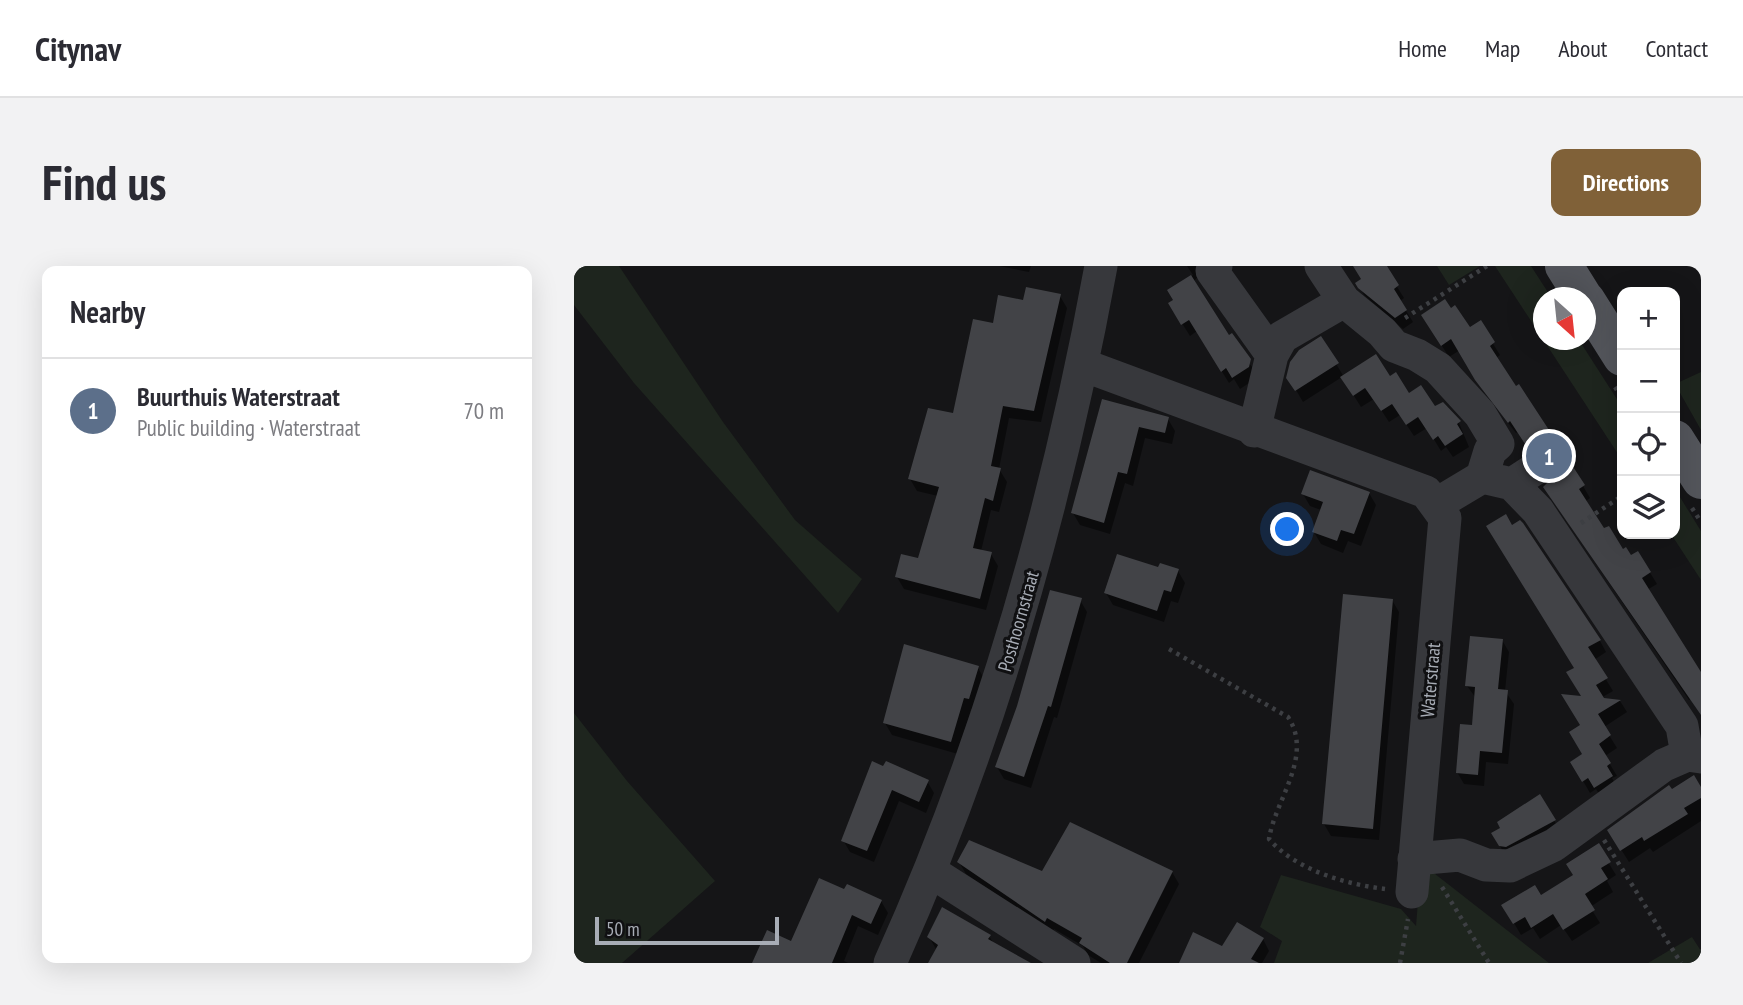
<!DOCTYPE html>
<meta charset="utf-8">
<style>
:root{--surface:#fff;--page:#f2f2f3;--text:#2b2b33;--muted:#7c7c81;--line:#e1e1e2;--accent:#806138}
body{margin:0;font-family:"PT Sans Narrow",sans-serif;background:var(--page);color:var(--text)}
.controls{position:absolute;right:21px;top:21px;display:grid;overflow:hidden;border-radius:14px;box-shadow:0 7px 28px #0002}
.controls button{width:63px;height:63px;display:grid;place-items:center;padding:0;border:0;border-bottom:2px solid var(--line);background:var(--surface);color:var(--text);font:35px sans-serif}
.compass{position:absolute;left:959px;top:21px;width:63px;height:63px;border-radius:50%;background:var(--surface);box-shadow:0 7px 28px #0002;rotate:153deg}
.scale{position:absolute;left:21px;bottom:18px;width:184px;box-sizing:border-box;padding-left:7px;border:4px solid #a8adb6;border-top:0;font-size:19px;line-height:24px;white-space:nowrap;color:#a8adb6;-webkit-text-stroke:5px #101012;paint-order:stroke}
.you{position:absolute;left:714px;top:264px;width:24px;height:24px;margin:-18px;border:5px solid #fff;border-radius:50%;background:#1a73e8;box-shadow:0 0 0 10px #1a73e833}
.badge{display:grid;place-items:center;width:46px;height:46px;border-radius:50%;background:var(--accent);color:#fff;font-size:23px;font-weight:700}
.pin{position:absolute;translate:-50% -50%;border:4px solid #fff;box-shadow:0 2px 7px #0006}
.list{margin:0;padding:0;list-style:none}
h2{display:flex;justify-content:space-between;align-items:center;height:91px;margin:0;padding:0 28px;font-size:30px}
h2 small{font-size:23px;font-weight:400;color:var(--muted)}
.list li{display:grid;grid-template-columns:46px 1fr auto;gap:21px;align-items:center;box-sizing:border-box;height:105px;padding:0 28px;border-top:2px solid var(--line)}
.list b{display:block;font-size:26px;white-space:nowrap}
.list p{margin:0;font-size:23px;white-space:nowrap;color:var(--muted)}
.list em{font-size:23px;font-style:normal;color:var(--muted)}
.icon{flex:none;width:38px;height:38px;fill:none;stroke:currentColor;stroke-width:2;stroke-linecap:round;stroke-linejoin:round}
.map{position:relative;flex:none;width:1127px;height:697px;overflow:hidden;border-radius:14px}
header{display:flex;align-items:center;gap:42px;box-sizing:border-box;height:98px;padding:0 35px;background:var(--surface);border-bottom:2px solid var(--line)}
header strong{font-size:33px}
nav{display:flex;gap:38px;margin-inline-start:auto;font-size:24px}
.intro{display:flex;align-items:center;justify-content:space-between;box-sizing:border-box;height:168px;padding:0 42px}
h1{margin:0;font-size:49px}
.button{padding:18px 32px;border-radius:14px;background:var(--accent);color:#fff;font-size:24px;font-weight:700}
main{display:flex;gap:42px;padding:0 42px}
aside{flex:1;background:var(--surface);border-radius:14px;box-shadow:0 7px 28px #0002}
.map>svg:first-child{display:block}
.green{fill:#1e251e}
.shadow{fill:#0007}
.building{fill:#424347}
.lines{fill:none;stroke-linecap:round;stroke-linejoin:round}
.path{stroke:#3d3f43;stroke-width:4.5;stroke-dasharray:3.5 5;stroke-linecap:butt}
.minor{stroke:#37383c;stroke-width:33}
.major{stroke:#53555b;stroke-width:38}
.labels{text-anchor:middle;stroke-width:6;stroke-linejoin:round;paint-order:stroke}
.street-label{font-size:19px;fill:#a8adb6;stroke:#101012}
</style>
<header>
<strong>Citynav</strong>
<nav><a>Home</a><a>Map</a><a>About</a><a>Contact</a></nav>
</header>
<div class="intro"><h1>Find us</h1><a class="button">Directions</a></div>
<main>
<aside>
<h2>Nearby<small></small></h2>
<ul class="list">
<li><span class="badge" style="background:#5c6f8a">1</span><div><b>Buurthuis Waterstraat</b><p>Public building · Waterstraat</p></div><em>70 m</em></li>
</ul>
</aside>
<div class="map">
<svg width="1127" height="697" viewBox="0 0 1127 697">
<rect width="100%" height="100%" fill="#151517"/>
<!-- green -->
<path class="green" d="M0,0H45L149,156L221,254L288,313L264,347L60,117L0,39Z
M863,0H906L875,19Z
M921,0H957L977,31L970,32V74H1005L1048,141V194Z
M1127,106V164L1101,118Z
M1101,223L1127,265V314L1097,268H1101Z
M0,447L53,515L141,615L48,697H0Z
M856,604L975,697H700L708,675L686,661L707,609L827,643L842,660L846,611Z
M1118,671L1127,685V697H1074Z"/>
<!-- shadow -->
<path class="shadow" d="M425,0H457L455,6Z
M613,0H634L619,16L654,71L683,107L681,113L666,123L660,113L655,117L623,65L616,70L596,38L601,35L595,24L619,9Z
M780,0H810L830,32L826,35L839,56L829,63L790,29L784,18L789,14Z
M486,30L493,42L467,156L435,152L425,203L433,216L425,246L417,244L407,285L417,288L424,300L412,344L330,323L323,311L345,294L364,230L343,225L336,213L381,149L420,59L450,36Z
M906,57L926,89L922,92L941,123L944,121L1009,220L1016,232L1011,236L1030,265L1057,291L1064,287L1083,318L1073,324L1127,410V446L1118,432L1115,434L978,233L985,199L980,195L964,196L944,166L942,167L911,127L886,84L875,91L856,61L895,64Z
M747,73L770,111L816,112L835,129L861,143L868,138L885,157L895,181L879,191L872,181L867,185L853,162L840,170L826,149L815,156L800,133L787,141L768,111L729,136L722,124Z
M530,135L594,153L601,165L598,178L571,172L559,220L551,217L536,268L506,259L499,247Z
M795,227L802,239L787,280L774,275L769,287L747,278L740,266L747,244L736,240L729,228Z
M922,272L1026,375L1032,386L1020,394L1039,425L1025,433L1046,435L1053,446L1030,461L1043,482L1031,490L1043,510L1038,512L1044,523L1028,533L1022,523L1016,527L998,496L1010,489V432L1002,403Z
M585,304L604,305L611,317L604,337L597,335L590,356L539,339L532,327Z
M506,334L513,346L483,452L480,451L457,522L430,513L423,501Z
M818,334L825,346L805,574L757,570L750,558Z
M928,374L935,386L931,425L940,438L934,498L912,496L910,520L890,518L883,506L899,461L902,432L893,420Z
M404,402L411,414L402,444L397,443L384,488L318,469L311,457Z
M299,498L353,515L360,527L352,547L325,535L300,596L276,586L269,574Z
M1127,524V555L1079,586L1076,582L1055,596L1043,577L1097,526Z
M966,531L987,566L933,592L919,568Z
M1024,580L1042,609L1033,615L1039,626L1016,641L1026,657L998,675L987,659L966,673L959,662L947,669L930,640L966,631L1000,610Z
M385,596L468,607L598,606L605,618L565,697H527L514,689L509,680L480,663L478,666L392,608Z
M271,625L307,635L314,647L304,669L284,660L270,695L274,697H178L194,666L218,677Z
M620,668L649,682L689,673L695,685L688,697H606Z
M415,670L420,678L453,697L357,696L362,683L355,671Z"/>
<!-- building -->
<path class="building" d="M779,0H813L825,19L820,23L833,44L821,52L784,22L781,17L787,13Z
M617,9L655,69L658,67L677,93L675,101L658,112L652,102L647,106L615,54L607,59L594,37L599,34L593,24Z
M452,21L487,28L460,145L429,140L417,200L427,202L419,235L411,232L399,282L418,286L406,333L321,311L327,288L344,292L365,221L334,213L354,142L379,147L399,53L419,57L424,29L449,34Z
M871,33L877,42L881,39L896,61L907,54L921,76L916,80L942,120L945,118L1011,219L1005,223L1030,262L1035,260L1049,283L1052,281L1057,289L1064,285L1077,306L1068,312L1127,406V449L969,221L981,209L983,199L980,190L972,184H955L936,155L934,157L901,114L877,73L867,80L847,49Z
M747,70L765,97L721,125L712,112L716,96L725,84Z
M802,88L816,110L822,106L835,127L847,119L861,140L869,136L887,155L883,158L889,168L871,180L864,170L859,174L844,151L832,159L818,138L807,145L791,122L779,130L766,111Z
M528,133L595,151L591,167L565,161L553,208L544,206L530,257L497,247Z
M736,204L796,226L780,268L767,264L763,275L738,266L749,236L727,228Z
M932,248L938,259L946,254L949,257L1027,374L1014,381L1034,412L1022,419L1030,432L1047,434L1024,448L1037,469L1025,478L1037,497L1033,500L1039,510L1020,522L1014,512L1008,516L996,496L1008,488L995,466L1006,459L987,428L1007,430L992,406L1000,402L912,260Z
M543,288L584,301L586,297L605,303L597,326L590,324L583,345L530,327Z
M476,324L508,332L477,441L474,440L450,511L421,501L443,440Z
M769,328L819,333L799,563L748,558Z
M896,370L929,373L924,423L934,424L928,487L906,485L904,509L882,507L886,458L898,459L901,421L891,420Z
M330,378L405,400L395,433L390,432L377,476L309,457Z
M298,495L309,500L312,495L355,514L345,536L318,524L293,585L267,575Z
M1120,509L1127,521V532L1110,542L1114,548L1070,575L1068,571L1046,585L1033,564L1095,519L1098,523Z
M966,528L982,554L932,581L925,580L917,567L926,562L923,556Z
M496,556L599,605L553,697H536L505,677L508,672L473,652L471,656L383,596L395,574L468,605Z
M1025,577L1037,596L1027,602L1034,613L1011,628L1021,644L989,664L979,648L957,662L951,651L939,658L927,639L961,619L967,629L999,609L992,598Z
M245,612L270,623L273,618L308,634L297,658L278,649L258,697H178L193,664L217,675Z
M368,641L417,669L414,673L457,697H354L364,679L353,671Z
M663,656L690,672L677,693L685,697H605L619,666L648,680Z"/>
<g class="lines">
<!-- path -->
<path class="path" d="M831,52L913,0
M1041,121L1048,132
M1118,242L1127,256
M1007,257L1048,230
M595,383L714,451C740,490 701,534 695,573C722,604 771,618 811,623
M1030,574L1107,697
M868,621L915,697
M826,697L834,653"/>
<!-- minor -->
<path class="minor" d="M642,0L638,5L698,89L680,165
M747,0L770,35L808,66L820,80L843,89L864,102L906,148L924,178L916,185L908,211
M698,89L708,71L770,35
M509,99L852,226L871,252L838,626
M938,218L964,201
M863,238L908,211L938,218L964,245L1108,460L1113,489
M840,593L886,589L912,599L936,600L980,579L1090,499L1113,489L1127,491
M356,605L500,697
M316,697C417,474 483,240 527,0"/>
<!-- major -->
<path class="major" d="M990,0L1010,32
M1012,34L1048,91
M1101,173L1127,214"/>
</g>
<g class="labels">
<!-- street labels -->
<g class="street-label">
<text transform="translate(444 355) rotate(-74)" y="7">Posthoornstraat</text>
<text transform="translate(856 414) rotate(-85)" y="7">Waterstraat</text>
</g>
</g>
</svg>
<div class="controls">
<button>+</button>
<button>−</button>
<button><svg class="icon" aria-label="locate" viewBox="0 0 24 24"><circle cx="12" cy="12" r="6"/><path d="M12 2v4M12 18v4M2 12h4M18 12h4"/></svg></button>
<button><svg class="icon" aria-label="layers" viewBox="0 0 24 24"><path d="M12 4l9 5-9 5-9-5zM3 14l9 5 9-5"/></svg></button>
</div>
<svg class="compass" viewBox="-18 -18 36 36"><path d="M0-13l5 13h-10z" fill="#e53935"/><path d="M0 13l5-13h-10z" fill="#7c7c81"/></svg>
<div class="scale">50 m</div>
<div class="you"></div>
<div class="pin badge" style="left:975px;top:190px;background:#5c6f8a">1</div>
</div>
</main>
